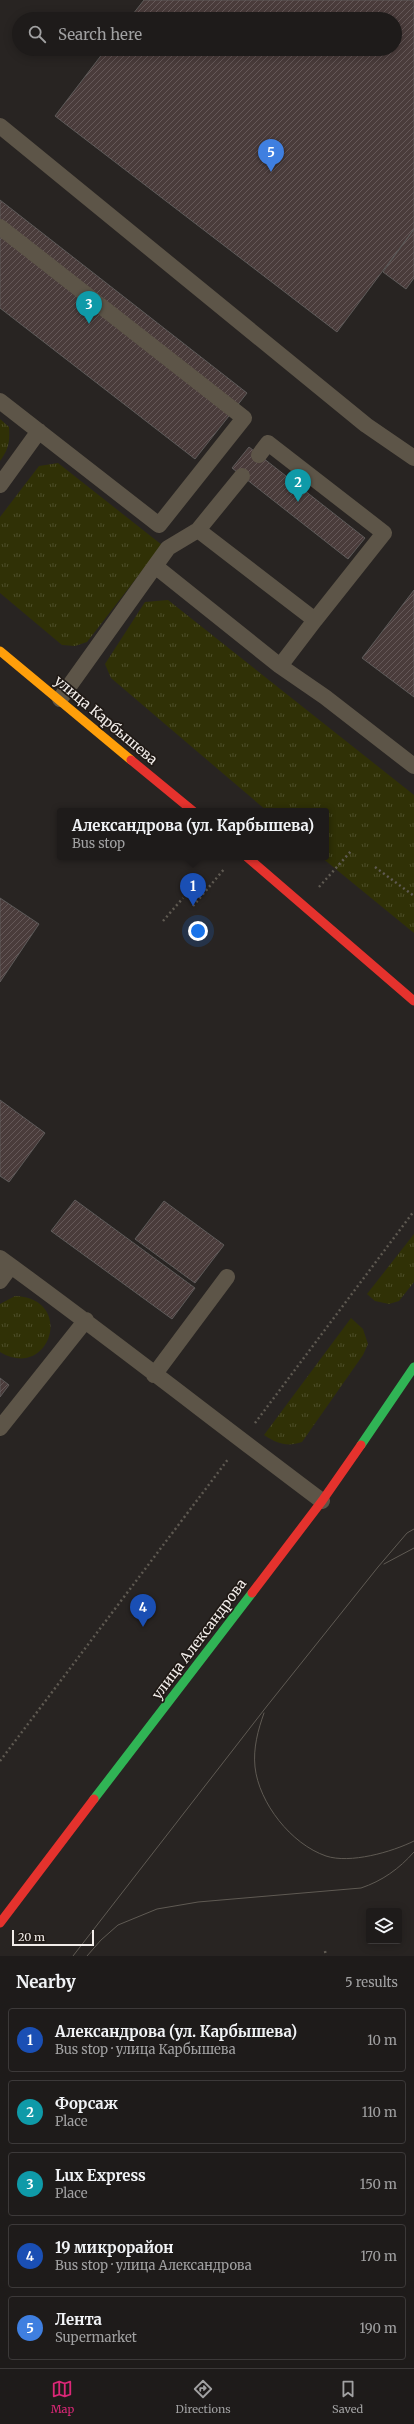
<!DOCTYPE html>
<meta charset="utf-8">
<style>
:root{--surface:#1e1b1a;--page:#262423;--text:#f1f3f6;--muted:#a1a1a2;--line:#3c3939;--accent:#db2777}
body{margin:0;font-family:Merriweather,serif;background:var(--page);color:var(--text)}
.controls{position:absolute;right:12px;bottom:12px;display:grid;overflow:hidden;border-radius:4px;box-shadow:0 2px 10px #0003}
.controls button{width:36px;height:36px;display:grid;place-items:center;padding:0;border:0;border-bottom:1px solid var(--line);background:var(--surface);color:var(--text);font:20px sans-serif}
.scale{position:absolute;left:12px;bottom:10px;width:82px;box-sizing:border-box;padding-left:4px;border:2px solid #f2edea;border-top:0;font-size:11px;line-height:14px;white-space:nowrap;color:#f2edea;-webkit-text-stroke:3px #201a16;paint-order:stroke}
.you{position:absolute;left:198px;top:931px;width:14px;height:14px;margin:-10px;border:3px solid #fff;border-radius:50%;background:#1a73e8;box-shadow:0 0 0 6px #1a73e833}
.badge{display:grid;place-items:center;width:26px;height:26px;border-radius:50%;background:var(--accent);color:#fff;font-size:13px;font-weight:700}
.pin{position:absolute;translate:-50% -33px;filter:drop-shadow(0 1px 2px #0008)}
.pin::after{content:'';position:absolute;top:21px;width:14px;height:12px;background:inherit;clip-path:polygon(0 0,100% 0,50% 100%)}
.popup{position:absolute;left:57px;top:808px;width:272px;height:52px;box-sizing:border-box;display:grid;place-content:center;border-radius:4px;background:var(--surface);filter:drop-shadow(0 1px 3px #0005);font-size:13px;white-space:nowrap;color:var(--muted)}
.popup b{font-size:15px;color:var(--text)}
.popup::after{content:'';position:absolute;left:50%;top:100%;margin-left:-8px;border:8px solid transparent;border-top-color:var(--surface)}
.list{margin:0;padding:0;list-style:none}
h2{display:flex;justify-content:space-between;align-items:center;height:52px;margin:0;padding:0 16px;font-size:17px}
h2 small{font-size:13px;font-weight:400;color:var(--muted)}
.list li{display:grid;grid-template-columns:26px 1fr auto;gap:12px;align-items:center;box-sizing:border-box;height:64px;margin:0 8px 8px;padding:0 8px;border:1px solid var(--line);border-radius:4px}
.list b{display:block;font-size:15px;white-space:nowrap}
.list p{margin:0;font-size:13px;white-space:nowrap;color:var(--muted)}
.list em{font-size:13px;font-style:normal;color:var(--muted)}
.icon{flex:none;width:22px;height:22px;fill:none;stroke:currentColor;stroke-width:2;stroke-linecap:round;stroke-linejoin:round}
.map{position:relative;flex:none;width:414px;height:1956px;overflow:hidden}
.search{position:absolute;background:var(--surface);box-shadow:0 2px 10px #0003;left:12px;right:12px;top:12px;height:44px;display:flex;align-items:center;gap:10px;box-sizing:border-box;padding:0 14px;border-radius:22px;color:var(--muted);font-size:15px}
.sheet{height:412px;background:var(--surface)}
nav{display:flex;justify-content:space-around;align-items:center;box-sizing:border-box;height:56px;border-top:1px solid var(--line);background:var(--surface);font-size:11px;color:var(--muted)}
nav a{display:grid;justify-items:center;gap:2px}
nav .on{color:var(--accent)}
.map>svg:first-child{display:block}
.grass{fill:url(#grass-tufts)}
.building{fill:url(#building-hatch);stroke:#5e5b5a}
.lines{fill:none;stroke-linecap:round;stroke-linejoin:round}
.path{stroke:#5f5a52;stroke-width:2.5;stroke-dasharray:2 3;stroke-linecap:butt}
.lane{stroke:#5d5548;stroke-width:16}
.fast{stroke:#30b455;stroke-width:9}
.slow{stroke:#ff9f0a;stroke-width:9}
.jam{stroke:#e5322d;stroke-width:9}
.tram{stroke:#5f5a53;stroke-width:1}
.labels{text-anchor:middle;stroke-width:3.5;stroke-linejoin:round;paint-order:stroke}
.street-label{font-size:14px;fill:#f2edea;stroke:#201a16}
</style>
<div class="map">
<svg width="414" height="1956" viewBox="0 0 414 1956">
<defs>
<pattern id="grass-tufts" width="24" height="20" patternUnits="userSpaceOnUse"><rect width="24" height="20" fill="#303106"/><path d="M3 7l-1-3M5 7V3M7 7l1-3M15 17l-1-3M17 17v-4M19 17l1-3" fill="none" stroke="#4e4f2a"/></pattern>
<pattern id="building-hatch" width="6" height="6" patternUnits="userSpaceOnUse"><rect width="6" height="6" fill="#4a3c3b"/><path d="M-1 1l2-2M0 6l6-6M5 7l2-2" fill="none" stroke="#655858"/></pattern>
</defs>
<rect width="100%" height="100%" fill="#282422"/>
<!-- grass -->
<path class="grass" d="M0,419L9,427C10,441 9,449 0,461Z
M58,463L162,545L87,642L75,646L62,645L0,593V517L39,466Z
M168,600L414,795V933L321,857H326V811H267L111,678L105,664L145,602Z
M414,1234V1282L399,1301L389,1304L375,1301L367,1294Z
M15,1296C76,1298 50,1382 0,1352V1304Z
M351,1318L363,1329L368,1344L363,1355L302,1442C287,1447 278,1444 264,1435Z"/>
<!-- building -->
<path class="building" d="M144,0H414V229L337,332L55,116L106,49H395V19H129Z
M0,200L247,393L195,459L0,308Z
M414,229V278L406,289L383,272Z
M249,447L365,538L348,559L232,468Z
M414,590V697L362,658Z
M0,898L39,924L0,982Z
M0,1100L45,1133L9,1182L0,1176Z
M75,1200L195,1288L172,1319L51,1231Z
M164,1201L224,1245L195,1283L135,1239Z
M0,1378L9,1385L0,1397Z"/>
<g class="lines">
<!-- path -->
<path class="path" d="M375,867L414,896
M319,887L352,850
M193,906L225,868
M163,921L183,898
M255,1423L414,1211
M0,1761L229,1458
M325,1951L326,1956"/>
<!-- lane -->
<path class="lane" d="M0,126L366,425L414,458
M0,227L244,418L159,525L0,401
M259,455L268,443L384,533L315,620
M0,485L39,431
M198,530L242,476
M280,666L325,697L414,766
M60,699L155,566L168,548L198,530L315,620L280,666L155,566
M0,1258C109,1337 214,1420 322,1501
M0,1281L11,1266
M154,1375L227,1277
M0,1428L86,1320"/>
<!-- fast -->
<path class="fast" d="M361,1445L414,1367
M94,1799L252,1593"/>
<!-- slow -->
<path class="slow" d="M0,651L131,760"/>
<!-- jam -->
<path class="jam" d="M131,760L193,811
M247,857L414,1001
M252,1593L322,1501L361,1445
M0,1923L94,1799"/>
<!-- tram -->
<path class="tram" d="M384,1564L414,1548
M264,1713C258,1730 253,1748 255,1767C259,1803 291,1844 326,1856C350,1864 392,1852 414,1841
M73,1956L267,1706L378,1567L407,1533L414,1529
M87,1956L101,1940L118,1925L157,1909L198,1902L361,1888C382,1881 399,1869 414,1852"/>
</g>
<g class="labels">
<!-- street labels -->
<g class="street-label">
<text transform="translate(106 720) rotate(40)" y="5">улица Карбышева</text>
<text transform="translate(199 1639) rotate(-53)" y="5">улица Александрова</text>
</g>
</g>
</svg>
<div class="controls">
<button><svg class="icon" aria-label="layers" viewBox="0 0 24 24"><path d="M12 4l9 5-9 5-9-5zM3 14l9 5 9-5"/></svg></button>
</div>
<div class="scale">20 m</div>
<div class="you"></div>
<div class="pin badge" style="left:193px;top:906px;background:#1a4fb4">1</div>
<div class="popup"><b>Александрова (ул. Карбышева)</b>Bus stop</div>
<div class="pin badge" style="left:298px;top:502px;background:#0f9aa8">2</div>
<div class="pin badge" style="left:89px;top:324px;background:#0f9aa8">3</div>
<div class="pin badge" style="left:143px;top:1627px;background:#1a4fb4">4</div>
<div class="pin badge" style="left:271px;top:172px;background:#3f7fe0">5</div>
<div class="search"><svg class="icon" aria-label="search" viewBox="0 0 24 24"><circle cx="10" cy="10" r="6"/><path d="M15 15l6 6"/></svg>Search here</div>
</div>
<section class="sheet">
<h2>Nearby<small>5 results</small></h2>
<ul class="list">
<li><span class="badge" style="background:#1a4fb4">1</span><div><b>Александрова (ул. Карбышева)</b><p>Bus stop · улица Карбышева</p></div><em>10 m</em></li>
<li><span class="badge" style="background:#0f9aa8">2</span><div><b>Форсаж</b><p>Place</p></div><em>110 m</em></li>
<li><span class="badge" style="background:#0f9aa8">3</span><div><b>Lux Express</b><p>Place</p></div><em>150 m</em></li>
<li><span class="badge" style="background:#1a4fb4">4</span><div><b>19 микрорайон</b><p>Bus stop · улица Александрова</p></div><em>170 m</em></li>
<li><span class="badge" style="background:#3f7fe0">5</span><div><b>Лента</b><p>Supermarket</p></div><em>190 m</em></li>
</ul>
</section>
<nav>
<a class="on"><svg class="icon" aria-label="map" viewBox="0 0 24 24"><path d="M3 6l6-2 6 2 6-2v14l-6 2-6-2-6 2zM9 4v14M15 6v14"/></svg>Map</a>
<a><svg class="icon" aria-label="directions" viewBox="0 0 24 24"><path d="M12 3l9 9-9 9-9-9zM9 14v-3h6M13 9l2 2-2 2"/></svg>Directions</a>
<a><svg class="icon" aria-label="saved" viewBox="0 0 24 24"><path d="M7 4h10v16l-5-4-5 4z"/></svg>Saved</a>
</nav>
